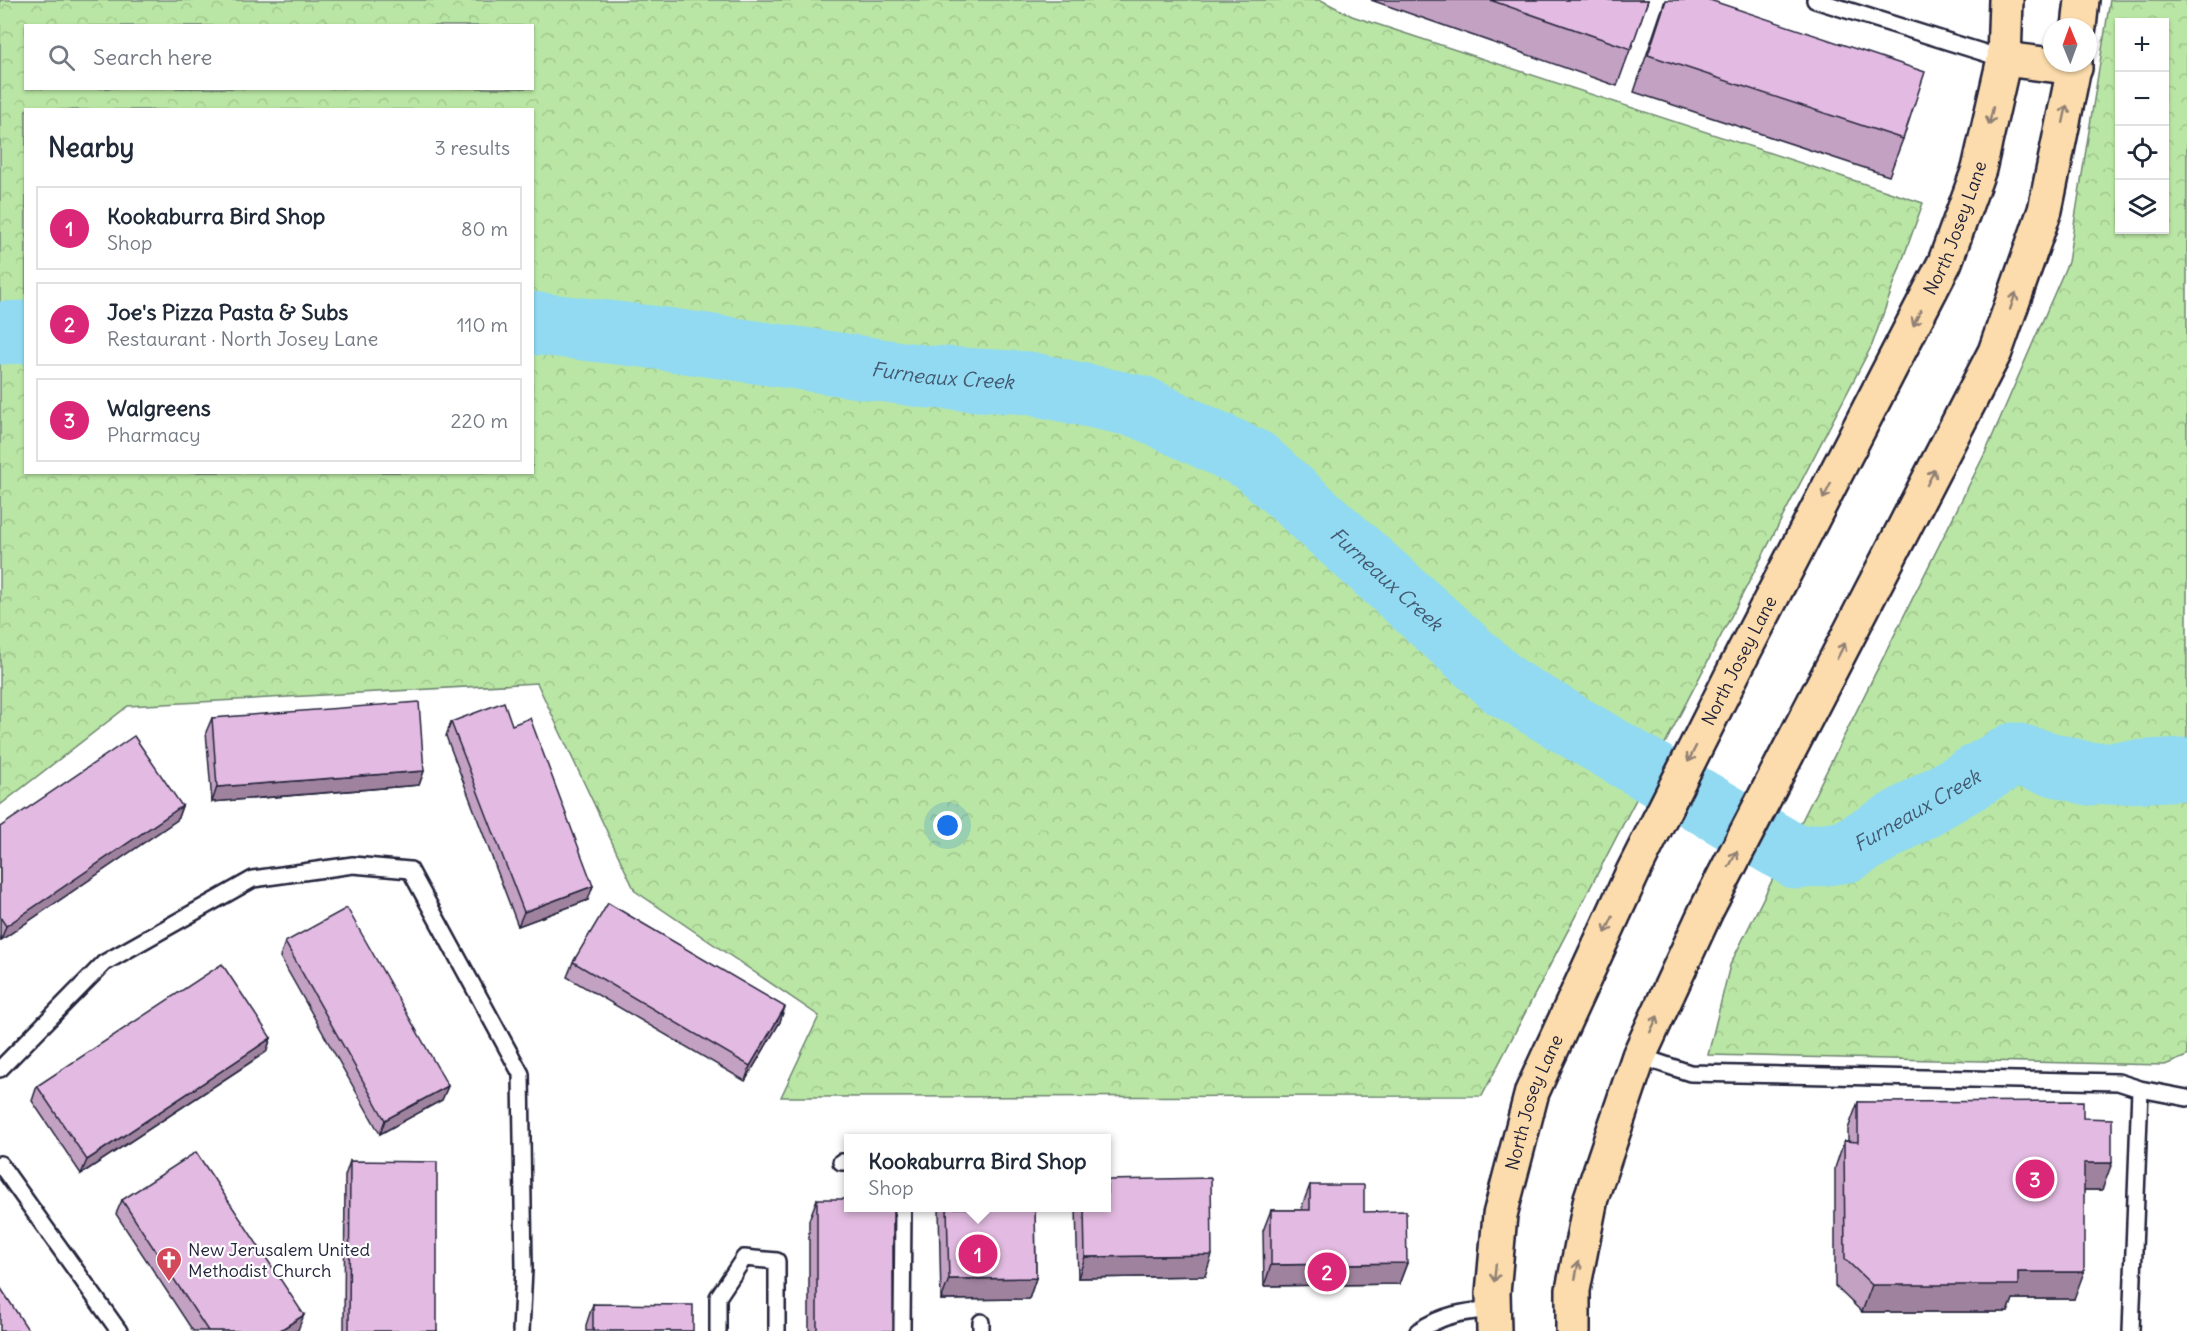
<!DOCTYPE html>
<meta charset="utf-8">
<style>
:root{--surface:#fff;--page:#f6f6f7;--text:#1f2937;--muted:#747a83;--line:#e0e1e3;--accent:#db2777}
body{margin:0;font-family:Delius,sans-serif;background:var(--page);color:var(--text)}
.controls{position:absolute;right:18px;top:18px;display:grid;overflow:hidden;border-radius:0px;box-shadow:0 2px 4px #0004}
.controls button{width:54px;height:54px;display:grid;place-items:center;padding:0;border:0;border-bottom:2px solid var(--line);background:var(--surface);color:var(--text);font:30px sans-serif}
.compass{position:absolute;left:2043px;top:18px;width:54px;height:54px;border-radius:50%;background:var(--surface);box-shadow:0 2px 4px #0004;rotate:359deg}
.you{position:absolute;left:948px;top:826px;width:21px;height:21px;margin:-15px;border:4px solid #fff;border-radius:50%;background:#1a73e8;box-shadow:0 0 0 9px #1a73e833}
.badge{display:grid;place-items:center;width:39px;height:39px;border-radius:50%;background:var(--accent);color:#fff;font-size:20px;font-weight:700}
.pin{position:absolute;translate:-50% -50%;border:3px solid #fff;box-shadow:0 2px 6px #0006}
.popup{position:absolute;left:844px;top:1134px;width:267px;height:78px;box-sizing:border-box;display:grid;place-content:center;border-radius:0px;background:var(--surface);filter:drop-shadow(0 2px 4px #0005);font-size:20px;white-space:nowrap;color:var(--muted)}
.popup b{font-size:22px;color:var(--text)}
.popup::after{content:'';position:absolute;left:50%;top:100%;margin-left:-12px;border:12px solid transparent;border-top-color:var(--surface)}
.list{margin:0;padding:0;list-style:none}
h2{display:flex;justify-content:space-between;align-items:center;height:78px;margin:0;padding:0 24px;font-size:26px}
h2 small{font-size:20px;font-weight:400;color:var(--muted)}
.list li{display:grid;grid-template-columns:39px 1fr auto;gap:18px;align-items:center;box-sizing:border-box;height:84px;margin:0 12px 12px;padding:0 12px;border:2px solid var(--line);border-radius:0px}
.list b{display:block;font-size:22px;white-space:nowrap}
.list p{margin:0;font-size:20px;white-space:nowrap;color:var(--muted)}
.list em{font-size:20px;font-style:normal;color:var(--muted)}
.icon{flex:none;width:33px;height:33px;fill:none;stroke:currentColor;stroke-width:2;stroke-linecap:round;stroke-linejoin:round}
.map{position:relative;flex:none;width:2187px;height:1331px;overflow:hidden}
.search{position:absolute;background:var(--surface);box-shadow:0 2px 4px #0004;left:24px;top:24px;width:510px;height:66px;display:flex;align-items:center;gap:15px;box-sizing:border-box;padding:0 21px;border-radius:0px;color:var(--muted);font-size:22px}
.panel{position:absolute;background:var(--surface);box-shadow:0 2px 4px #0004;left:24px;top:108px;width:510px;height:366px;border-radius:0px}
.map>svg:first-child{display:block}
.park{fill:url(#park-crowns);stroke:#6e8470;stroke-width:1.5;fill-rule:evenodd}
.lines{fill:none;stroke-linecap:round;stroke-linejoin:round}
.river{stroke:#91daf2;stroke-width:63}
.lane-casing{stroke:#22223b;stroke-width:20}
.primary-casing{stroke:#22223b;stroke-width:38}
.lane{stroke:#fff;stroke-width:15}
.primary{stroke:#fcdcac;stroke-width:33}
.wall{fill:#c3a1c2;stroke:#22223b;stroke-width:1.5}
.shaded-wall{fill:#9f839e;stroke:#22223b;stroke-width:1.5}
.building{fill:#e3bbe2;stroke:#22223b;stroke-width:1.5}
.oneway{stroke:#8f7f74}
.labels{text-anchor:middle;stroke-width:4.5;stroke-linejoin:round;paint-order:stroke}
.street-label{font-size:18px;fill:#22223b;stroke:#fff}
.poi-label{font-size:18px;fill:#22223b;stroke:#fff;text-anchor:start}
.water-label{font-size:20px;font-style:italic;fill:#435972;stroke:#fff}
</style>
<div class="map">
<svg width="2187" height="1331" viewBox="0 0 2187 1331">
<defs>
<pattern id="park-crowns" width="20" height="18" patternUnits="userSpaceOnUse" patternTransform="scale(1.5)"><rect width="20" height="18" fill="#b9e6a4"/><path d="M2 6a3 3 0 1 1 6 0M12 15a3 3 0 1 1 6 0" fill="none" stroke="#9fc58e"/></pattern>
</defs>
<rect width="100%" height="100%" fill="#fff"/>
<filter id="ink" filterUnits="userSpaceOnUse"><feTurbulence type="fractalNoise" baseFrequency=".0167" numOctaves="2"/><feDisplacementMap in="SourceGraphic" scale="12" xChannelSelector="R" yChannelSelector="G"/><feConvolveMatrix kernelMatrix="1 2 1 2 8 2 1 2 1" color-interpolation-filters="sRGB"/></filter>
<g filter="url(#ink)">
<!-- park -->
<path class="park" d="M0,0H1321L1352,16L1923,203L1872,345L1482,1096L781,1097L819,1016L635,891L537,683L128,706L0,805ZM26,26H532V88H26ZM26,110H532V472H26Z
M2110,0H2187V1056L2165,1065L1708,1055L1730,965L1986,451L2068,262ZM2120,22H2164V230H2120Z"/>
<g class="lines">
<!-- river -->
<g class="river">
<path id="s1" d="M532,323L651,337L929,377L1029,383L1141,407L1255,461L1506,687L1798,858L1847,851L2014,754L2089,774L2187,769"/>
<path d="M0,333L26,332"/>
</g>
<defs>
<path id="lane" d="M1815,0L2004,59
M1639,1056L1690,1073L2118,1082L2140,1089L2187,1098
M0,1069L104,963L253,879L353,865L410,870L521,1074L524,1269L521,1331
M841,1162H849
M0,1164L119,1331
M718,1331V1297L744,1258L777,1261V1331
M902,1331L903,1208
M981,1331V1322
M1418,1331C1444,1314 1463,1312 1493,1309
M2131,1331L2140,1089"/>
<g id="primary">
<path d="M2079,27L2082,0"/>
<path d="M2004,59L2075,68"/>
<path id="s2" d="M1494,1331L1493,1293L1500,1215L1532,1092L1633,872L1737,665L1945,262L1979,169L2004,59L2006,0"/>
<path d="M1573,1331V1290L1591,1198L1639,1056L1706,911L1995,352L2045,210L2075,63"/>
</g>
</defs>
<!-- lane casing -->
<use href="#lane" class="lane-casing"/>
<!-- primary casing -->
<use href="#primary" class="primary-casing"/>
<!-- lane -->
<use href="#lane" class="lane"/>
<!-- primary -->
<use href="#primary" class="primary"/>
</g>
<!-- wall -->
<path class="wall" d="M1371,0H1648L1617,86Z
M1665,0L1903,139L1889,176L1634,92Z
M212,718L424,771L419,785L212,802L206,732Z
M451,722L512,725L588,900L518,926L446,736Z
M182,806L177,820L1,940L0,939V827Z
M285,942L448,1086L442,1100L380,1134L280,957Z
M573,962L780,1022L745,1081L567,977Z
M271,1038L266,1052L81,1174L32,1101L37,1086Z
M1858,1102L2083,1118L2102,1190H2084L2074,1299H2013L2008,1312H1862L1835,1286V1168L1844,1141H1848V1129Z
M350,1161L437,1331H344L345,1176Z
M1310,1185L1364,1212L1407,1263L1399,1284L1264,1286L1263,1231L1271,1210H1302V1206Z
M817,1199L893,1331H809V1220Z
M122,1200L298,1330L296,1331H193L116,1214Z
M939,1208H1035L1036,1278L1029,1299L941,1300Z
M1076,1208H1107L1205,1276L1078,1278Z
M593,1304L693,1331H586V1325Z"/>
<!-- shaded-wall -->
<path class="shaded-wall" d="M424,771L419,785L212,802L217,787Z
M182,806L177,820L1,940L6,926Z
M593,886L588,900L518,926L524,912Z
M785,1007L780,1022L745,1081L750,1066Z
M271,1038L266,1052L81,1174L87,1160Z
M448,1086L442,1100L380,1134L385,1120Z
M2084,1163H2112L2102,1190H2074Z
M1212,1255L1205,1276L1078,1278L1085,1257Z
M1407,1263L1399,1284L1264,1286L1271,1265Z
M2018,1272H2084L2074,1299H2013L2008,1312H1862L1872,1285Z
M1036,1278L1029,1299L941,1300L949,1279Z
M304,1315L298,1330L296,1331H279Z"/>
<!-- building -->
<path class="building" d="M1490,0H1648L1631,49Z
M1666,0H1710L1925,72L1903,139L1648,55Z
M419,702L424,771L217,787L212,718Z
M504,702L512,725L530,718L593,886L524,912L451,722Z
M134,736L182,806L6,926L0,917V827Z
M608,903L785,1007L750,1066L573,962Z
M347,908L448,1086L385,1120L285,942Z
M222,964L271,1038L87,1160L37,1086Z
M2083,1101V1118L2112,1119V1163H2084V1272H2018V1285H1872L1845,1259L1844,1141L1858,1142V1102Z
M196,1152L304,1315L279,1331H208L122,1200Z
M350,1161L437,1162V1331H349Z
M1211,1178L1212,1255L1085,1257L1084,1208H1107V1180Z
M1310,1185H1364V1212L1406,1211L1407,1263L1271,1265V1210H1310Z
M817,1199H849V1208H893V1331H817Z
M947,1208H1035L1036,1278L949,1279Z
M0,1287L29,1331H0Z
M593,1304L693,1305V1331H593Z"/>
<!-- one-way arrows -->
<defs><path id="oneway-shaft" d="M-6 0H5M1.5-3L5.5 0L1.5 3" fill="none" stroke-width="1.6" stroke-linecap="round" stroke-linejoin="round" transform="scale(1.5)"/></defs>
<g class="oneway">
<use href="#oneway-shaft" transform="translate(2065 114) rotate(-78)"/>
<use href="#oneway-shaft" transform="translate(1991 116) rotate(103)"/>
<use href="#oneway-shaft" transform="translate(2013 301) rotate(-71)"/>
<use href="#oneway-shaft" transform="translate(1917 318) rotate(117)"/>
<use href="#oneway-shaft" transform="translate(1931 477) rotate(-63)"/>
<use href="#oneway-shaft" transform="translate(1827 491) rotate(117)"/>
<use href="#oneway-shaft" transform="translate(1841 651) rotate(-63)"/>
<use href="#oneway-shaft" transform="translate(1692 754) rotate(117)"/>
<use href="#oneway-shaft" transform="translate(1733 859) rotate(-63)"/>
<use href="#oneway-shaft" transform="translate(1609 925) rotate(115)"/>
<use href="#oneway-shaft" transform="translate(1654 1024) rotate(-65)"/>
<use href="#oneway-shaft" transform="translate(1577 1270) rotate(-79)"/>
<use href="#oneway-shaft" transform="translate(1495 1273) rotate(95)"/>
</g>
</g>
<!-- icons -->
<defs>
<symbol id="church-pin" viewBox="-11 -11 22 30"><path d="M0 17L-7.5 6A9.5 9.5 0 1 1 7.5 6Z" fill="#d1495b" stroke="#fff"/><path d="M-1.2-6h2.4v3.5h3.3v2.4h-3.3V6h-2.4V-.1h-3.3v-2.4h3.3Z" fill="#fff"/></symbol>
</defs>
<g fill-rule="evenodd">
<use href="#church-pin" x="154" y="1245" width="30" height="40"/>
</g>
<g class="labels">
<!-- street labels -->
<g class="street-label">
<text dy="6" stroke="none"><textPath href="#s2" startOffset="1206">North Josey Lane</textPath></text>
<text dy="6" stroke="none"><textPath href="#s2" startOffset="722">North Josey Lane</textPath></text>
<text dy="6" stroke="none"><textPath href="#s2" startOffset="234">North Josey Lane</textPath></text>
</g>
<!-- poi labels -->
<g class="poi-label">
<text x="188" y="1256">New Jerusalem United<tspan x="188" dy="21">Methodist Church</tspan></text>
</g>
<!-- water labels -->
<g class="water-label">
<text dy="7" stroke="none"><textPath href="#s1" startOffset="414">Furneaux Creek</textPath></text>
<text dy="7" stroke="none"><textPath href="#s1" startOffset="918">Furneaux Creek</textPath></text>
<text dy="7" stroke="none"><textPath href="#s1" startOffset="1548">Furneaux Creek</textPath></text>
</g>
</g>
</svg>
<div class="controls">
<button>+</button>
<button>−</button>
<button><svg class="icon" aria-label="locate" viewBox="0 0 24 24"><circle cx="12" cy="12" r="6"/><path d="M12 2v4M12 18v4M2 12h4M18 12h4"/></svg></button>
<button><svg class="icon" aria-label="layers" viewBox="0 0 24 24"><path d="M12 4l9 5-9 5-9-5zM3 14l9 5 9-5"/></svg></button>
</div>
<svg class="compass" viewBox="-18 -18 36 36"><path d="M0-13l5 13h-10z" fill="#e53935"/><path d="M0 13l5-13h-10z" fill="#747a83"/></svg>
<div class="you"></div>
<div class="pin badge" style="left:978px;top:1254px">1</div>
<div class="popup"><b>Kookaburra Bird Shop</b>Shop</div>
<div class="pin badge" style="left:1327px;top:1272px">2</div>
<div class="pin badge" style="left:2035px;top:1179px">3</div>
<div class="search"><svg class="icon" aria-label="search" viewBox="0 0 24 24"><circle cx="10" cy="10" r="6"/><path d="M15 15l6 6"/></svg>Search here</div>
<section class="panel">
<h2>Nearby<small>3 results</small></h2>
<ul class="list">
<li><span class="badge">1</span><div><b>Kookaburra Bird Shop</b><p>Shop</p></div><em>80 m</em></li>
<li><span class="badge">2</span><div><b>Joe's Pizza Pasta &amp; Subs</b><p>Restaurant · North Josey Lane</p></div><em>110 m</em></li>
<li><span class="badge">3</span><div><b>Walgreens</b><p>Pharmacy</p></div><em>220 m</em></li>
</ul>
</section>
</div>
